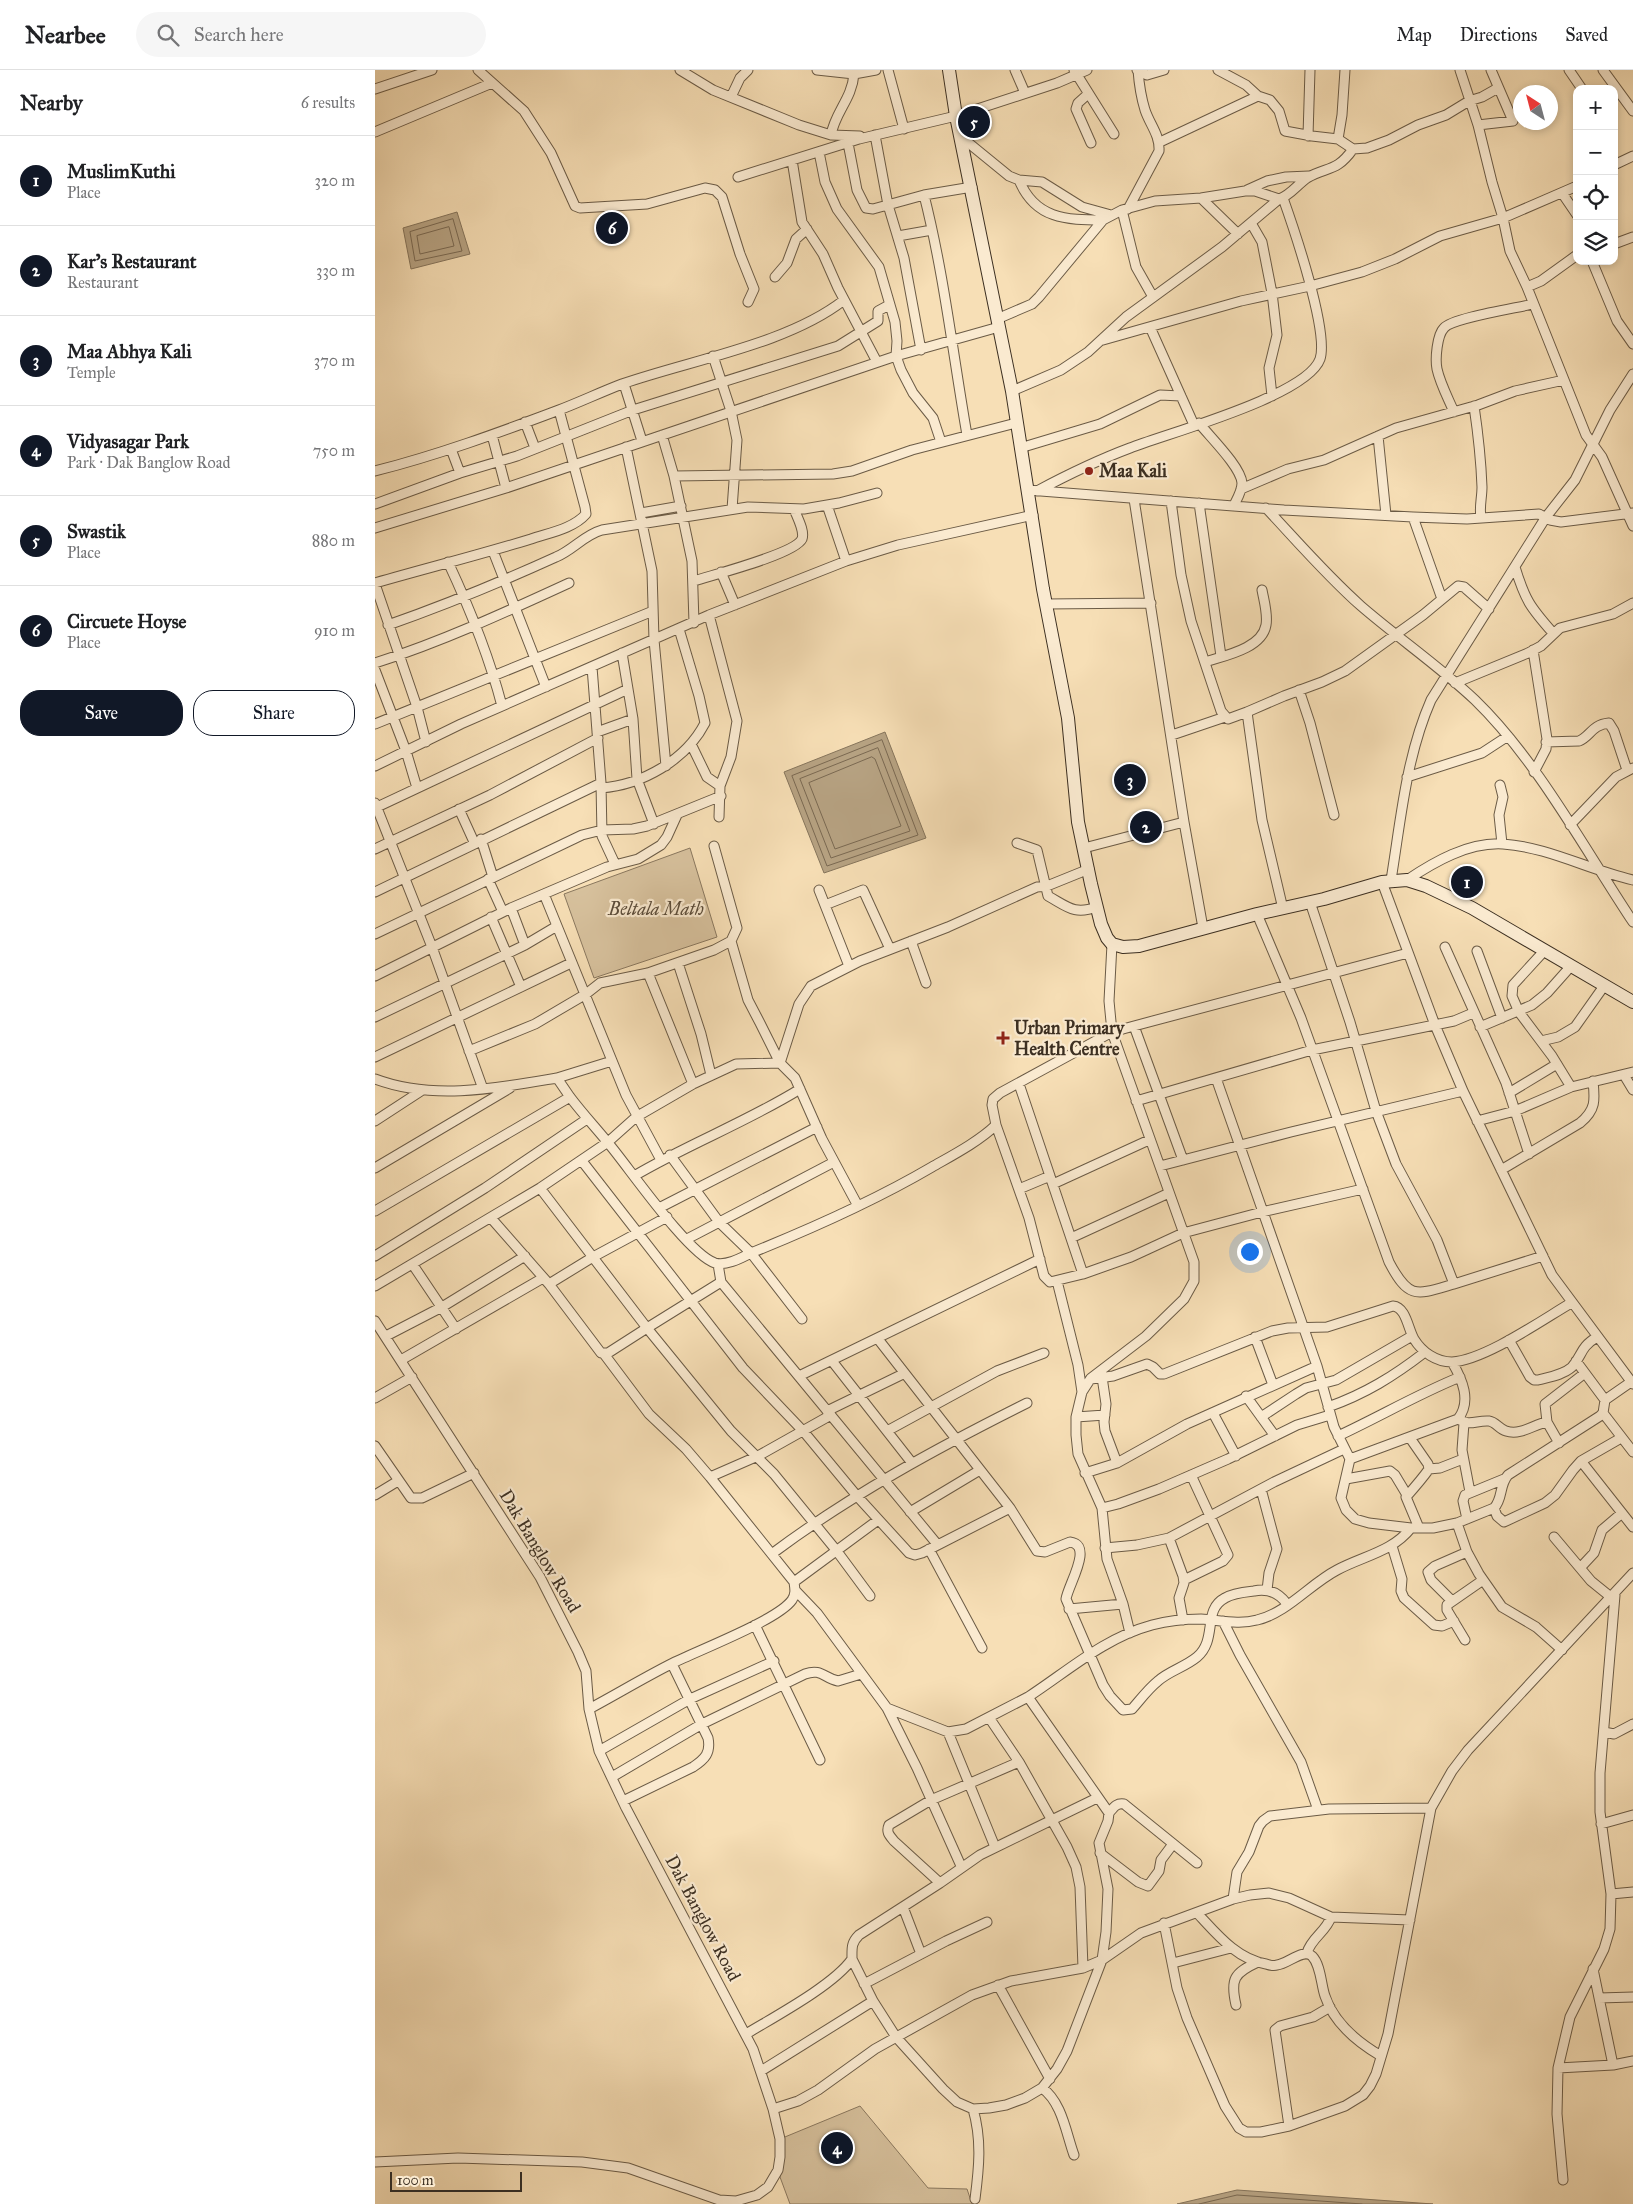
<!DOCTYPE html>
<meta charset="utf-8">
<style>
:root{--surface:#fff;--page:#f6f6f6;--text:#202124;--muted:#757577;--line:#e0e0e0;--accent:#111827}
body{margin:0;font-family:"IM FELL Great Primer",serif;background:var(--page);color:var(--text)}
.controls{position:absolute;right:15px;top:15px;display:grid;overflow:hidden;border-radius:10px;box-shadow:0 2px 8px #0003}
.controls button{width:45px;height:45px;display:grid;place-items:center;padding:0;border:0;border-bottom:1px solid var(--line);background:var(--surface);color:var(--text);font:25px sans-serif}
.compass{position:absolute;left:1138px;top:15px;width:45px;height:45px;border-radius:50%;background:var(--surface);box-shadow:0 2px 8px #0003;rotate:324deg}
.scale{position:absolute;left:15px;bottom:12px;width:132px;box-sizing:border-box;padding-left:5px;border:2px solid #3c2f21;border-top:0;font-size:14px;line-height:18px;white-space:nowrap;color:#3c2f21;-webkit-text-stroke:4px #faead0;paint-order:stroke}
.you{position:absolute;left:874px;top:1181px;width:18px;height:18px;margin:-12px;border:4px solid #fff;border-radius:50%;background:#1a73e8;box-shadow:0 0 0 8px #1a73e833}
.badge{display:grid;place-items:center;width:32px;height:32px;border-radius:50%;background:var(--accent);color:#fff;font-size:16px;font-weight:700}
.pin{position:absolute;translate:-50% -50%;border:2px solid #fff;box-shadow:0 1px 5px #0006}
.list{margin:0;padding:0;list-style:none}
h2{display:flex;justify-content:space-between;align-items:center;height:65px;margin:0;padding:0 20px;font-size:21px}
h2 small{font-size:16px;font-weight:400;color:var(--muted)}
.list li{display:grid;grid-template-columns:32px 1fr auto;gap:15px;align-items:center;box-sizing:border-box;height:90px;padding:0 20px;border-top:1px solid var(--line)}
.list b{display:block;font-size:19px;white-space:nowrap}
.list p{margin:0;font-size:16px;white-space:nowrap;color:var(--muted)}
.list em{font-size:16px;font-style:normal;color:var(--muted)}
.actions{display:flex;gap:10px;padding:15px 20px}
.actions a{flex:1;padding:11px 0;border:1px solid var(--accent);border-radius:20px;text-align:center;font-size:18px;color:var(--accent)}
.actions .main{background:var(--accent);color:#fff}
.icon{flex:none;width:28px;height:28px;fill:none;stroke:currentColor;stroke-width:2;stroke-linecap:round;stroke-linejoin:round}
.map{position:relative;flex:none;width:1258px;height:2134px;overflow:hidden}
header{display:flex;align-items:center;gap:30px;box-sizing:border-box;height:70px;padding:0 25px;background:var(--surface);border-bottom:1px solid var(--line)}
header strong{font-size:24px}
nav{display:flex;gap:28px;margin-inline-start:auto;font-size:18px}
.search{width:350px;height:45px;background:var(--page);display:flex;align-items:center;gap:12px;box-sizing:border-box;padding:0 18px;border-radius:28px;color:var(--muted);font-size:19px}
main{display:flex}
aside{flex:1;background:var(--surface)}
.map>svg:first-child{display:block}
.green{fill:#d7c19d;stroke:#8a785f}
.water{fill:#b7a383;stroke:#86755c}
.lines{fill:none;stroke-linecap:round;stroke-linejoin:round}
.shore{stroke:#7a6952;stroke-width:1}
.minor-casing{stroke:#6b5b46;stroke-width:11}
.secondary-casing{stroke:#3c2f21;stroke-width:14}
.minor{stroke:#faead0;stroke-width:9}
.secondary{stroke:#faead0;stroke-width:12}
.poi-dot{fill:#8f2418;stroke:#faead0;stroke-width:2}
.labels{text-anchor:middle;stroke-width:4.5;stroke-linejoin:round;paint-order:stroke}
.poi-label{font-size:18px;font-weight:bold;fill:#3c2f21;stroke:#faead0;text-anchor:start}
.park-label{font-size:18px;font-style:italic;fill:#5b4c3a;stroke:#faead0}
.street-label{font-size:18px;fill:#3c2f21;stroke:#faead0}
</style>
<header>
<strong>Nearbee</strong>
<div class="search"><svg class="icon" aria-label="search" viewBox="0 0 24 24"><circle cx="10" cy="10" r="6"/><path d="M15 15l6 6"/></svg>Search here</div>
<nav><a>Map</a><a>Directions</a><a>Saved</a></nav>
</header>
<main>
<aside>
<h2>Nearby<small>6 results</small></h2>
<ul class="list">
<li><span class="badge">1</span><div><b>MuslimKuthi</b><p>Place</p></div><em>320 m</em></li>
<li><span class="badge">2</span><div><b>Kar's Restaurant</b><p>Restaurant</p></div><em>330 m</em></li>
<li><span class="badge">3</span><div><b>Maa Abhya Kali</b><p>Temple</p></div><em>370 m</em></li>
<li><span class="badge">4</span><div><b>Vidyasagar Park</b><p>Park · Dak Banglow Road</p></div><em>750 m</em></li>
<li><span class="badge">5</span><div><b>Swastik</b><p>Place</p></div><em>880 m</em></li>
<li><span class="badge">6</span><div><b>Circuete Hoyse</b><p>Place</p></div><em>910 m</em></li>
</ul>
<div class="actions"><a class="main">Save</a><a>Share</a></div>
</aside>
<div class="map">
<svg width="1258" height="2134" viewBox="0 0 1258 2134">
<rect width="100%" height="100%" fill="#f7dfb6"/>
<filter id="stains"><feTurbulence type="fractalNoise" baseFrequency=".004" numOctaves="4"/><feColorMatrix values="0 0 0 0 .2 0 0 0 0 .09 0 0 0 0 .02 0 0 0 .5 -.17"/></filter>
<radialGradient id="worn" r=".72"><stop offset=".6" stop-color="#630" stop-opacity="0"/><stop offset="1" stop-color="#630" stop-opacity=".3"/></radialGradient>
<!-- green -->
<path class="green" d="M315,778L342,867L219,908L189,824Z
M485,2036L553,2118L592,2119L597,2134H415L405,2107V2069Z"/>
<!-- water -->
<path class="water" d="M82,142L95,184L36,199L28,158Z
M510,662L551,768L449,803L409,702Z
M862,2120L1058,2134H802Z"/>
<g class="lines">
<!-- shore -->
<path class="shore" d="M78,149L87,181L40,191L35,162Z
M74,157L79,176L45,184L42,166Z
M507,670L543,765L452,796L417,706Z
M503,678L535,761L456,788L425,709Z
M497,687L500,689L526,756L460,779L434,713Z
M824,2134L862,2125L987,2134"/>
<defs>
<path id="minor" d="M103,0L149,41L176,83L200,136L205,138L272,134L330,118L340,120L347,127L365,184L379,219L373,232
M305,0L338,20L424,55L456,65L485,66
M442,0L479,4L501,0
M513,0L529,59
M640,0L650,23
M699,0L739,64
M762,0L772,5L789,0
M843,0L871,15L883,26L895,30L904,41L910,61L937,66L963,69
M970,0L967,45L963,69L978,79L992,78L1014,70L1043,55L1071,45L1094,31L1107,27L1123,18
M1085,0L1103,55
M1116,0L1138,51L1103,55L1117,112L1128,148L1135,181L1152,217L1211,365L1227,387L1258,456
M1194,0L1207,19
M1228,0L1258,41
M0,19L57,0
M713,24L703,33L701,39L716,73
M356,27L365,8L373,0
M0,62L117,13
M456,65C460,42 477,29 479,4
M500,65L513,135L529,188L546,280
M585,66L634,106L644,110L667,112L707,137L736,145
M933,66L935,0
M785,72L883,26
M473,73L482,120L491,138L498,139L549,125L597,117
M444,82L450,112L462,139L504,197L520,252L522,271L521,286L526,300L538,323L558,348L566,372
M417,90L427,152L448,184L463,218L502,292
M1239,95L1258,86
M363,107L484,69L581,46L682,13L712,0
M644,110C660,149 691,150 728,150
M872,120L892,111L911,107L934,106
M1187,123L1202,145
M549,125C569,204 578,285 592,365
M826,128L863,164
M753,139L784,81C785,65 775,55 770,40C766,27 764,14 763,0
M747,140L761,197L778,227
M876,153L887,172L897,223L902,265L894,298L897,326
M523,166L557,160
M1239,174L1258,167
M1217,191L1242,251L1258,274
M400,207L412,193L421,169L432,159
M1152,217L1166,211L1202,185
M622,249L657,234L664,227L728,150L747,140L780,131L826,128L870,121H880L904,129C915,126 923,114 932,108C952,96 961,103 978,79
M775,257L819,355
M728,270L866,231L935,216L987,202L1020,189L1065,166L1128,148L1202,116
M338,286L356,341L362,370L357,439
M249,314L267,371
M637,321L686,300L713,282L751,247L847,177L904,129
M1099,336C1103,363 1106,390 1107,417C1107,428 1104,437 1106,448
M1079,342C1073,328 1065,313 1062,299C1060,289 1062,265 1069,258C1077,248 1142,238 1158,234
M150,352L160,378
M824,353C835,367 866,397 867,413C867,421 862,429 859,435
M117,365L131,418
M287,365L299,406L317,491L319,553
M1003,366L1011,445
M251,377L277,501L279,570L291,696
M645,378L725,354L785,325L806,326
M76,379L85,403
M0,401C63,385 123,363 184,340C205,332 226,322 247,314C316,290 413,274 469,230
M299,406L458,404L477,401L537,380L641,353
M866,419L913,399L949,390L1021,358L1103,335L1140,321L1189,310
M653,420L909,440L1038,447L1092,449L1164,444L1175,450L1186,452L1258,443
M662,421C692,405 723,390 755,378C793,363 932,326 945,289C954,262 919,159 908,128
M759,429L809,752
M796,431L806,505L816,551L846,641L853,649L872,642L887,750L908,839
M824,433L846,586
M0,434L85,403L142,386L258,340L463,276L503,251V241L514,235
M452,435L471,491
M891,438C922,471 952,506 986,536C1023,568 1064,596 1100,630C1162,690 1210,780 1258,852
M266,443L306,436
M1038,447L1067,529
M0,458L131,418L521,286L624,257
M118,481L171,617
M73,492C95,539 114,586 127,636
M1140,497C1150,530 1155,537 1178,563
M346,502L360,535
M319,511C337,505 420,484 427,469C430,461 422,447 419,439
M0,513C52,498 104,485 156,469C173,463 198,459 211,444L210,437L184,340
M0,514L42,637L51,672
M671,534L776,533
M334,545L362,651L356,687L345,716L344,747
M13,555C70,535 126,512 181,487C198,480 209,465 227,460L373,437L429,439L464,433L502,423
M1158,580L1172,669L1171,679L1159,702
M247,583L258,649L262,709L279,754
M830,592C848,586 887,579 891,555C893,544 889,531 887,520
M0,593C66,572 131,542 194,513
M217,597L226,713L227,766L240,794
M0,600L31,681L42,718
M1080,613L1153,583L1166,576L1185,558L1238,544L1258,533
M924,620L935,653L959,745
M872,642L909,626L947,612L970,601L1048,545L1083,516L1089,517L1114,539
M0,654L278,541
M222,662L258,649
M797,665L850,647
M1171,672L1204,671C1216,666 1216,655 1234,653L1239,661L1252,700
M316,674L332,707L345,716
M0,696L86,654L334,545L471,491L523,475L658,445
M1032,707L1107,683L1133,666
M1125,715L1128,727L1124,745L1127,774
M226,718C267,715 311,690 330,653L324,626L304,559
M0,733L57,877L108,1019
M0,738L253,619
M84,739L99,772
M1195,755L1241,707L1258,698
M106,769L118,807
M642,773L662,780L673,826C693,837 699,845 722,837
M709,778L809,752L828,858
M0,779L115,725L223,668
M113,809L128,842
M1016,810C1026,749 1031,687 1056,630L1171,447L1200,410L1235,340L1258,304
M1032,810C1059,792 1093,772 1128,774C1173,777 1214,800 1258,810
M1007,812L1060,955L1088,1021L1177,1205L1258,1314
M444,820L474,896
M0,822L226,713
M169,824L251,1025L286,1090
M450,835L488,820L515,879
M136,838L150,875
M882,844L926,948L1014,1192C1034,1230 1041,1225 1079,1214L1062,1170L1021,1094L1001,1041L975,952L935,832
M116,847L146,917
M0,864L207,765L227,760L258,759L272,756L346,726
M356,871L373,930L385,953L405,993L420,1008L447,1069L483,1136
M536,871L551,913
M1070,877L1131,1013L1154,1084
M1170,880L1138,915L1137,926L1144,942L1177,986L1196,1017
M1102,881L1127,948
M303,893L326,964L336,1005
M273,903L318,1014
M0,906L136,838L232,797L263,789L286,775L292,767L302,745
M0,947L150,875L182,856
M759,956L1033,883
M1105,957L1157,935L1172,923L1196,896
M1166,971L1183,967L1200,957L1229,916
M94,981L160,954L211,924L225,913L273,903L339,880L356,871L362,858L339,776
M0,987L196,893
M1249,1005L1258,1020
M182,1008L237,991
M841,1008L942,1296L959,1357L975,1389L966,1428L971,1440L980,1449L994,1453L1036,1458
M0,1009C58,1031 123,1018 182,1008L195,1027C207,1043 221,1058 234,1074C255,1099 313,1184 340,1193C352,1196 366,1188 376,1183L427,1249
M644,1014L708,1204
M1134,1023L1182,994
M761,1031L937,980L1079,951L1098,943
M0,1051L46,1021
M1102,1051L1140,1041L1196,1017L1258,1002
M621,1055L654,1148L669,1206L675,1212L708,1204L756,1187L808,1163L887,1142L988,1119
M295,1085L344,1152L376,1183C438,1158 499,1131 557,1097C578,1085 603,1072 621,1055L617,1035L618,1029L625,1023L737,962L734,931L737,874
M207,1091L368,1298L429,1362L482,1426L534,1483L540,1485L547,1483L635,1438
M785,1096L916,1062L1088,1021
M0,1098L135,1018
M1126,1100L1205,1053C1221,1040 1220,1030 1218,1011
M259,1106C313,1074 372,1052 425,1019
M678,1114L774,1070
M644,1119L675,1106
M284,1138L442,1057
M0,1141L195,1027
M116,1148L174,1214L226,1283H233L272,1258L165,1118
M696,1168L794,1123
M312,1169L459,1092
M0,1186L110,1118L212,1049
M343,1194L346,1212L562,1474
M38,1195L81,1259
M682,1211L703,1295L707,1322
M346,1212L272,1258L356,1361L399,1404L461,1480L495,1526
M174,1214L218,1187L292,1147
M1079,1214L1168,1186
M0,1216L165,1118L233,1072L261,1047L318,1014L361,994L405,993L424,934L436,916L485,891L573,857L662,817L672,816L714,799
M0,1251L165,1507L203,1582L211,1601L214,1639L224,1681L251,1738L378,1979L398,2039L405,2069V2087L403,2100L393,2117L382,2125L361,2131L344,2130L253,2098L207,2092L83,2088L0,2092
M11,1266L67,1237L150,1186
M880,1267L898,1315
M503,1269L635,1438L662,1481L670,1482L695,1472C719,1475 693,1515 691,1529L728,1615L735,1626L748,1640L757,1639C765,1630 773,1619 783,1611C794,1601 810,1597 822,1587C843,1569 827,1540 850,1528C858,1523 870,1522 879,1521C893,1518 904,1523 912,1534
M1134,1270L1155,1307L1159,1310H1163C1174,1307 1188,1305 1197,1297C1208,1285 1204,1278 1222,1267
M229,1284L274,1344L311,1379L335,1407L419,1512
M26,1290L168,1208
M457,1291L537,1393
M1201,1291L1230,1330
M424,1306L665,1189
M727,1307L731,1334L729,1352L730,1361L742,1393
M716,1309L738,1306L772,1294L778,1297L785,1304H789L897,1261L913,1258L952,1257L1018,1236C1031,1237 1033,1259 1039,1269C1047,1282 1061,1292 1077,1292C1110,1290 1167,1250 1196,1233
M871,1326L900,1366
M0,1328L37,1307
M953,1337C990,1324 1019,1306 1050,1282
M452,1341L528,1304
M838,1343L861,1386
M1228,1343L1258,1382
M701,1347L730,1345
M886,1347L921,1324L931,1318L961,1310L1037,1266
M1083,1349C1095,1357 1101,1350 1114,1351C1121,1352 1124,1359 1131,1361C1146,1366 1159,1354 1172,1352L1184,1373
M1172,1352L1170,1334L1210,1303
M1089,1353L1087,1380L1095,1422
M512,1361L622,1301L669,1283
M963,1366C1004,1347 1043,1324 1085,1307
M1035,1368L1053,1394L1054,1399C1047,1409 1039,1418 1031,1427L1044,1458
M0,1376L36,1428H47L99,1403
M975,1389L1083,1349C1097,1331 1087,1309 1077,1292
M1206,1391L1258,1457
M1054,1399L1065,1398L1088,1389
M710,1403L742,1393L812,1354L942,1296
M335,1407L383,1386L456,1345
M971,1409L1015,1401L1020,1405L1032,1425
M886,1419L902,1479L894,1503L892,1520
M0,1425L23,1411
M727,1438L743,1434L784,1419L853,1389L922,1355L955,1345
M1119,1438L1122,1446L1129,1452L1170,1433L1180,1425L1198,1400L1206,1391L1246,1368
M535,1442L605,1400
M1092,1449L1088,1431L1090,1425L1129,1409
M1082,1453L1119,1438C1128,1429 1124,1415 1133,1405L1225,1346L1228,1343L1230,1330L1256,1312
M1179,1467L1216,1511L1237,1528
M794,1468L808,1506L809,1513L804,1528L808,1550
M1017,1476L1027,1509L1026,1521L1029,1528L1059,1555L1067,1556L1079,1551
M730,1478L762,1475L794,1468L899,1412L969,1379
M554,1479L607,1578
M398,1483C477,1424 564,1377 652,1333
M1205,1498L1219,1483L1227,1460L1247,1443
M809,1510L848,1491L853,1485L816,1405
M421,1521L442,1543L512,1638L542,1698L586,1796
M1077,1531L1056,1510L1053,1502L1060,1496L1092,1482
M694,1539L748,1534
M848,1551L865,1585L926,1692L943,1740
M380,1555L445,1690
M755,1563L748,1534L732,1489L727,1438L703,1384L701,1365V1347L707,1322L716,1308L771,1266L809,1229L819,1211V1192L737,962L759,956L808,1090
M1090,1570L1072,1540V1535L1108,1510
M512,1638L573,1662L591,1659L653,1627
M214,1639C242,1624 270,1607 298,1593C324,1580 403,1550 417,1530C421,1524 420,1519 419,1512L503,1450
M615,1649L644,1692L692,1777L701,1797L705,1817L708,1898
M573,1662L620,1777
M1229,1662L1239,1664L1258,1654
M224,1681L315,1629L399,1591
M237,1707L327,1654L430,1604C446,1598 449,1608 463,1611L486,1604
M248,1731L318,1697C330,1689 336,1683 333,1668L297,1594
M734,1743C739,1737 741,1733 749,1734L822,1793
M1226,1754L1258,1745
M725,1783L763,1812L773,1816L784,1801L786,1790L798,1774
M565,1813L519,1771C514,1765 511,1762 514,1755L556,1730L644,1692
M1236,1824L1258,1822
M858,1829L862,1802L874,1782L884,1756L888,1751L895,1746L954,1739L1056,1738
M528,1837L546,1884
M822,1843C841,1863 861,1889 891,1894C894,1895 899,1896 902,1895C913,1894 928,1878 937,1886C946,1895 946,1915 950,1926C959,1953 982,1972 1006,1986
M789,1853L802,1918L812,1948L850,2036L864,2058L871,2062H886L914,2056L970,2036L988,2025L995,2016L1001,2004L1013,1964L1056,1738L1077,1701L1093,1680L1258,1503
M932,1883C936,1868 951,1862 956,1847
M477,1889L498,1931L521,1967L568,2019L582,2032L598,2039L614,2038L631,2035L650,2028L667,2018L682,1999L692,1981L727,1890L766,1863L858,1829L875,1825L894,1823L914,1828L956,1847L1035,1850
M798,1893L856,1878
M1218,1899L1238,1995
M489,1914L571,1871L612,1852
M623,1915L675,2009
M1224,1928L1258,1927
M861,1935C855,1909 859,1903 883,1892
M371,1964C399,1947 459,1915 477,1889C477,1878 476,1873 484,1865L565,1813L605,1785L722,1728
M1183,1998L1238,1995L1258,1991
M386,2001L498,1931
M667,2018C687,2032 691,2063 699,2085
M398,2039L423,2031L443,2020L500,1979L597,1925L636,1911L708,1898L727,1890L731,1862L733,1819L724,1773L733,1751L734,1743L653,1627C693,1601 729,1568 777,1555C792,1551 810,1549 826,1549C844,1550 864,1555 882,1550C912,1543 935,1514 962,1500C988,1486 1017,1482 1036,1458H1058L1082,1453L1092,1482L1104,1504L1127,1537L1161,1557L1187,1580
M598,2039C607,2070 604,2098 600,2129
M914,2056L900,1960L905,1956L938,1947L955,1937
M1188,2110L1182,2044L1183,1998L1195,1947L1229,1879L1235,1859L1236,1824L1225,1742V1703L1240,1525"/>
<path id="secondary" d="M574,0L581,46L637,321L668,519L693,648L703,752L716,814L726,854L732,868L737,874L748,877L764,876L882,844L949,829L1007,812L1032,810L1051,816L1097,838L1258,932"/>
</defs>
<!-- minor casing -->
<use href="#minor" class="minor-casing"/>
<!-- secondary casing -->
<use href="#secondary" class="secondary-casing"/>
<!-- minor -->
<use href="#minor" class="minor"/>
<!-- secondary -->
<use href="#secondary" class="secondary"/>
</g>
<!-- markers -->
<g class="poi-dot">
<circle cx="714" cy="401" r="5"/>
<path d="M625.5 960.5h5v5h5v5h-5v5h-5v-5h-5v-5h5z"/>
</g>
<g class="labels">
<!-- poi labels -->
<g class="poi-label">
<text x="724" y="407">Maa Kali</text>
<text x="639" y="964">Urban Primary<tspan x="639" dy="21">Health Centre</tspan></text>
</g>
<!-- park labels -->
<g class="park-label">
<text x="281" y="845">Beltala Math</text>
</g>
<!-- street labels -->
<g class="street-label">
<text transform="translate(165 1481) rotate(59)" y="6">Dak Banglow Road</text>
<text transform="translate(328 1848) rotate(62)" y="6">Dak Banglow Road</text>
</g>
</g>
<rect width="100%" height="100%" filter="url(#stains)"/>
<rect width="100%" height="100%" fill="url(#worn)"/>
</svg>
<div class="controls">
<button>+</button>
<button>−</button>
<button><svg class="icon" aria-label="locate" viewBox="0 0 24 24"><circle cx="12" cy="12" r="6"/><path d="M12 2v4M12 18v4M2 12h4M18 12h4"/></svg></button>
<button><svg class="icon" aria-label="layers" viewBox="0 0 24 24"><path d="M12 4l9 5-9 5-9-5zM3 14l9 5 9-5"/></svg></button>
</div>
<svg class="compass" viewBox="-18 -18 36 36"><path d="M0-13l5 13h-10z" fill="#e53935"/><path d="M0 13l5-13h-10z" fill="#757577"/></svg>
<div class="scale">100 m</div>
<div class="you"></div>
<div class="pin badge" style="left:1092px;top:812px">1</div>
<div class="pin badge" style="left:771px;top:757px">2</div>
<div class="pin badge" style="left:755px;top:710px">3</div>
<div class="pin badge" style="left:462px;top:2078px">4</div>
<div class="pin badge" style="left:599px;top:52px">5</div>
<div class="pin badge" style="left:237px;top:158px">6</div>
</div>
</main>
